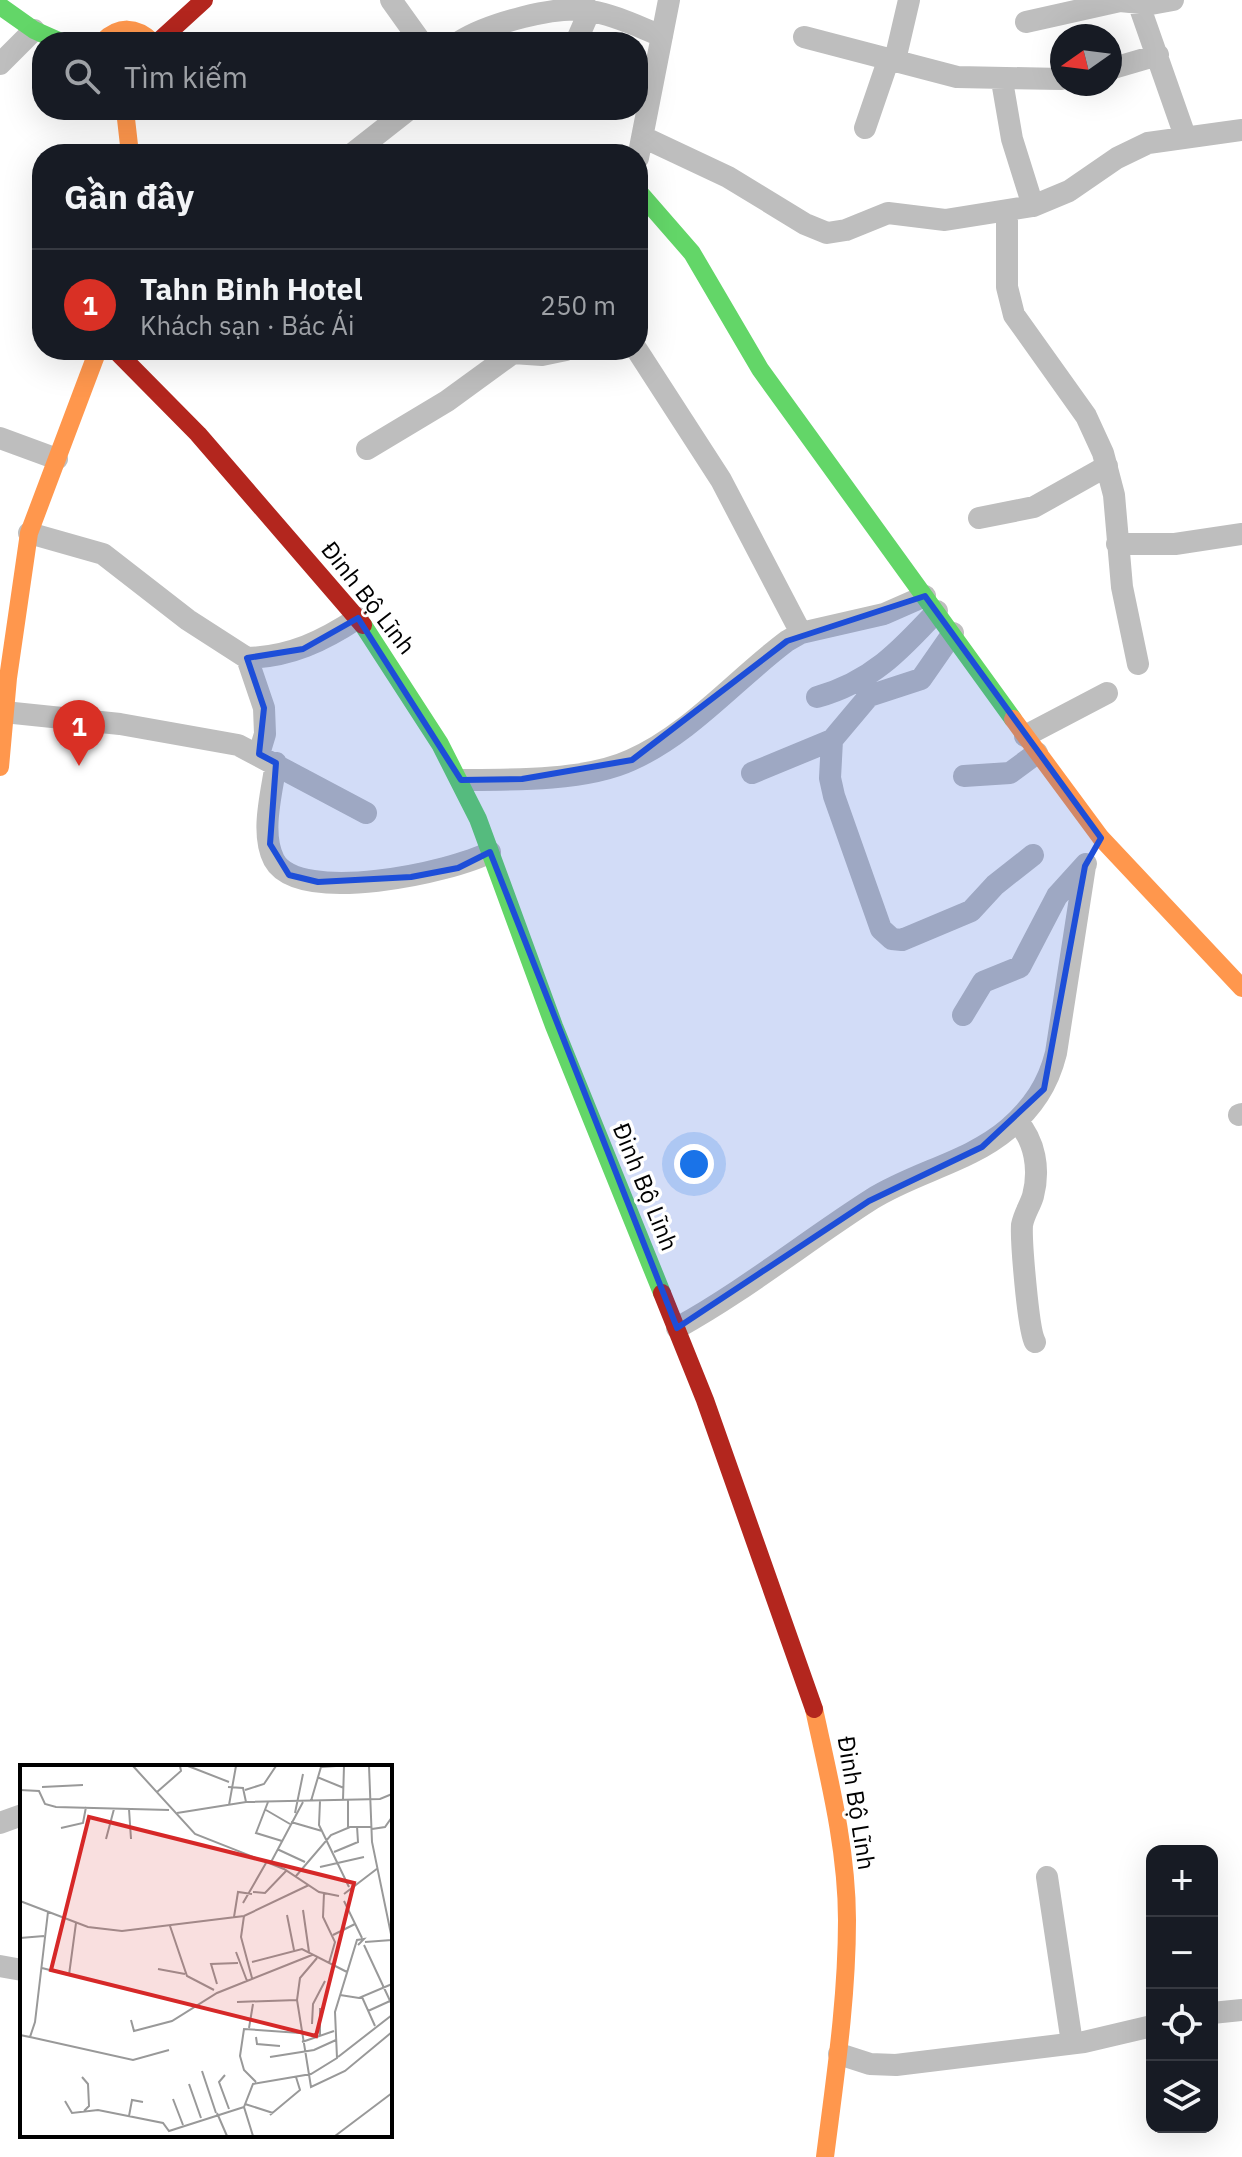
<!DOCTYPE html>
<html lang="vi">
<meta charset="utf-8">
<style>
:root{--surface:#171b24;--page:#20242c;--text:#f1f3f6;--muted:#9ea1a6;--line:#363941;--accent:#d93025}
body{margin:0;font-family:"IBM Plex Sans",sans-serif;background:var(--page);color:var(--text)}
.controls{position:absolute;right:24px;bottom:24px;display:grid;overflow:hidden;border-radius:16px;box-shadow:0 8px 32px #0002}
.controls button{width:72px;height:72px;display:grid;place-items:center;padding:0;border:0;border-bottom:2px solid var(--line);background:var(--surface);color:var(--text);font:40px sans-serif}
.compass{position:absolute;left:1050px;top:24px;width:72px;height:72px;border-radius:50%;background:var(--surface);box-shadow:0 8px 32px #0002;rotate:256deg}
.you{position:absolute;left:694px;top:1164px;width:28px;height:28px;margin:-20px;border:6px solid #fff;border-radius:50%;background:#1a73e8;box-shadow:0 0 0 12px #1a73e833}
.badge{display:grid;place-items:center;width:52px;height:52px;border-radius:50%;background:var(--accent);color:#fff;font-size:26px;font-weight:700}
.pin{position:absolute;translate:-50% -66px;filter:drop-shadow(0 2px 4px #0008)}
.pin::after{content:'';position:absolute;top:42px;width:28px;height:24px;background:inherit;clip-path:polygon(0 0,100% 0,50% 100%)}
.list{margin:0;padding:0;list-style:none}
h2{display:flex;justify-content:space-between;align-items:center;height:104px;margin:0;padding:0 32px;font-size:34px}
h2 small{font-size:26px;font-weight:400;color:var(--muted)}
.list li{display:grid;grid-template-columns:52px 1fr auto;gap:24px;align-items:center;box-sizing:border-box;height:112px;padding:0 32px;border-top:2px solid var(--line)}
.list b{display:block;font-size:30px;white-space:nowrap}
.list p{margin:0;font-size:26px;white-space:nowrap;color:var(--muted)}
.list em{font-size:26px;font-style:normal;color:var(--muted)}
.icon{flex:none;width:44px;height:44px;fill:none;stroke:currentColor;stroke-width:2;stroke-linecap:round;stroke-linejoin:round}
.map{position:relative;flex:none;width:1242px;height:2157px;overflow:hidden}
.search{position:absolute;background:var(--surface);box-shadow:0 8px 32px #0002;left:32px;top:32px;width:616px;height:88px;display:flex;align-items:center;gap:20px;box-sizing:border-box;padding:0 28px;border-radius:32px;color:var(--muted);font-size:30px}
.panel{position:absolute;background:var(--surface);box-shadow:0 8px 32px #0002;left:32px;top:144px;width:616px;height:216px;border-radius:32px}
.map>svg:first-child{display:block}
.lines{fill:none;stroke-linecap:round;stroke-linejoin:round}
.street{stroke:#bebebe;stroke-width:22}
.fast{stroke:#63d668;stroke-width:18}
.slow{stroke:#ff974d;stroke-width:18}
.jam{stroke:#b3261e;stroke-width:18}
.marked{fill:#1d4ed8;fill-opacity:0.2;stroke:#1d4ed8;stroke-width:6;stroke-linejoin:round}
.labels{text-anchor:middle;stroke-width:7;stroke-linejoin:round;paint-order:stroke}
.street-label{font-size:24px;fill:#000;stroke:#fff}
.inset-road{fill:none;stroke:#999;stroke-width:2}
.view{fill:#d62828;fill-opacity:0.15;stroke:#d62828;stroke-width:4}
.inset-edge{fill:none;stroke:#000;stroke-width:4}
</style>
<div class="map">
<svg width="1242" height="2157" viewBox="0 0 1242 2157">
<rect width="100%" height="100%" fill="#fff"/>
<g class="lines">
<!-- street -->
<path class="street" d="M391,0L421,42
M1138,2L1185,136
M1026,22L1120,1L1151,4L1173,0
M804,37L957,77L1062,79
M459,42C487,24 558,4 591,11C615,15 639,27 662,36
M576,42L590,10
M895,60L909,0
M0,64L34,30
M1110,69L1158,55
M1002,81L1012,139L1033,206
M865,128L889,58
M643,137L728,177L805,224L827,233L846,230L888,213L945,220L1033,206L1069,191L1117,158L1148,143L1242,130
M352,154L408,110
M638,158L669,0
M1007,212V287L1014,315L1086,416L1103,453L1114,495L1122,587L1138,664
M637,350L721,480L801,633
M0,438L57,459
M367,449L447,401L513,353L542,355L566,350
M979,518L1034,507L1107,466
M29,533L103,554L188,620L247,658L264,708L265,734L259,754
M1117,544H1175L1242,534
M247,658C290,657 323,641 358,618
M817,697C871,682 900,651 937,611
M4,712L120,724L238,745L366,813
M1025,736L1107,693
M832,740L830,778L834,796L881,929L892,939L902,940L971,911L995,885L1033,855
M276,763C272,792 260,833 274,860C299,906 453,872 490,852
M752,773L832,740L869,696L921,679L953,633
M964,776L1010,773L1037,753
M461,780C511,780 586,781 631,760C690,734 736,679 787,641L801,633L884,614L925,596
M963,1015L983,982L1020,967L1057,896L1086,864
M1239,1115L1242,1114
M1017,1121C1035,1141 1040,1169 1033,1196C1030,1206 1024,1214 1022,1225C1021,1240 1028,1330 1035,1342
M677,1328C746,1290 806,1241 872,1199C915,1172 969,1162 1008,1129C1033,1107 1048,1085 1056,1053L1085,866
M0,1823L22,1815
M1047,1877L1072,2043
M0,1966L22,1970
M1212,2013L1242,2010
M839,2054L870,2064L896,2065L1084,2042L1152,2026"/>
<!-- fast -->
<path class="fast" d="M0,6L34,30L61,42
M638,191L692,253L760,369L1013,719
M363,625L440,744L478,819L554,1026L662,1293"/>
<!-- slow -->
<path class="slow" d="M102,42C119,25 136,26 153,42
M125,110L130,154
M1013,719L1101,838L1242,988
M0,767L8,678L29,533L98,350
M814,1709C829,1778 847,1849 847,1920C847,2000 835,2078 825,2157"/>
<!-- jam -->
<path class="jam" d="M158,42L204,0
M115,350L198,434L363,625
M662,1293L705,1400L814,1709"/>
</g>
<!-- marked area -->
<path class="marked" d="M925,596L1101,838L1085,866L1044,1089L982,1147L869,1201L677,1328L490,852L458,868L411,877L318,882L289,875L270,844L276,763L259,754L264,708L247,658L303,649L358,618L461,780L522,779L632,760L787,641Z"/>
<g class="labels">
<!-- street labels -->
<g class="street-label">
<text transform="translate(368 598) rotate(52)" y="8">Đinh Bộ Lĩnh</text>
<text transform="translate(645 1187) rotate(68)" y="8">Đinh Bộ Lĩnh</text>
<text transform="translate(856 1803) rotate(81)" y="8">Đinh Bộ Lĩnh</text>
</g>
</g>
<!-- overview -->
<g transform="translate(20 1765)">
<rect width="372" height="372" fill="#fff"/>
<path class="inset-road" d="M113,1L175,69L264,104L299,127L319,131M168,1L209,17M349,1L352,77L372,174M297,12L324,23M22,22L63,20M208,22L223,23L226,37M0,25L19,26L25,39L36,42L149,45M225,25L244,19L256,1M137,27L161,6L160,1M323,35L324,1M328,35V62M291,36L301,2L316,1M300,36L299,60L329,122M248,37L236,68L262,76M209,40L216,1M109,44L111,74M246,45L270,59M157,48L226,37L360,34L372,29M275,48L283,9M271,57L302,66M41,63L63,58L66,42M352,64L365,62L372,52M86,74L94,44M257,84L285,97M314,87L338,77L337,61M250,99L283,37M300,102L344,92M276,111L311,70L330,62H351M233,127L245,128L267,105M304,128L303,152L315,177L309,198M324,129L358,103M0,136L68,162L102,166L224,151L289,120M324,136L342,173M223,138L246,98M283,145L289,187M267,150L274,185M224,151L221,172L232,213M214,152L218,127L232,129M150,161L167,211L194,225M313,170L335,159M0,173L24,171M345,177L372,175M344,180L372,240M216,187L227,216M297,193L280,213L277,235L291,322L325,306L372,267M232,197L282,184L327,207M22,203L49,210L56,158M138,204L165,209M197,219L191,199L218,198M320,230L339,233L372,219M342,232L355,261M217,237L277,235M300,243V270M348,246L370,236M111,255L114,266L152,256L197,228L292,190M292,259L293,239L305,216M229,263L233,239M0,270L10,272L15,257L28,147M10,272L113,295L149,285M236,272L237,279L260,281M282,277L314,266M250,292L294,285L316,275M318,292L372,250M182,306L196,348M205,310L199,317L209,344M62,312L68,319L69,341L64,346M236,317L224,305L220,291L224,264L280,268M169,319L181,353M153,334L163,360M45,336L52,348L78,345L143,358L149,366L224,342M225,339L253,348M197,348L207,371M250,350L280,325L276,312M109,351L112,335L123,337M233,371L224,342L233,319L291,309L317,293L315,247L337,175L344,174L338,180M315,371L372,328"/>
<path class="view" d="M69,52L334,118L296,271L31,205Z"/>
<rect width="372" height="372" class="inset-edge"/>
</g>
</svg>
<div class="controls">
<button>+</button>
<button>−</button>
<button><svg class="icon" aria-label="locate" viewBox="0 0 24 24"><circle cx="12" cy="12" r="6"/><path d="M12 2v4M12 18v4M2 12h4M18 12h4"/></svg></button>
<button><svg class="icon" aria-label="layers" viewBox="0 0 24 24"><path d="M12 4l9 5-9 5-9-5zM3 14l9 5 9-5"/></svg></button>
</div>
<svg class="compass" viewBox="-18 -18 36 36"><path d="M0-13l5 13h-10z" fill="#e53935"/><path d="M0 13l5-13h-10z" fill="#9ea1a6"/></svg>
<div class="you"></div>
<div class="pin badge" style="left:79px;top:766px">1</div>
<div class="search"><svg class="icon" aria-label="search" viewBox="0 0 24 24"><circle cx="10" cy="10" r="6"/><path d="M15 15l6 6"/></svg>Tìm kiếm</div>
<section class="panel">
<h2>Gần đây<small></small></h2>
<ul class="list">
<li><span class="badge">1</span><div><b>Tahn Binh Hotel</b><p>Khách sạn · Bác Ái</p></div><em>250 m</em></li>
</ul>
</section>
</div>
